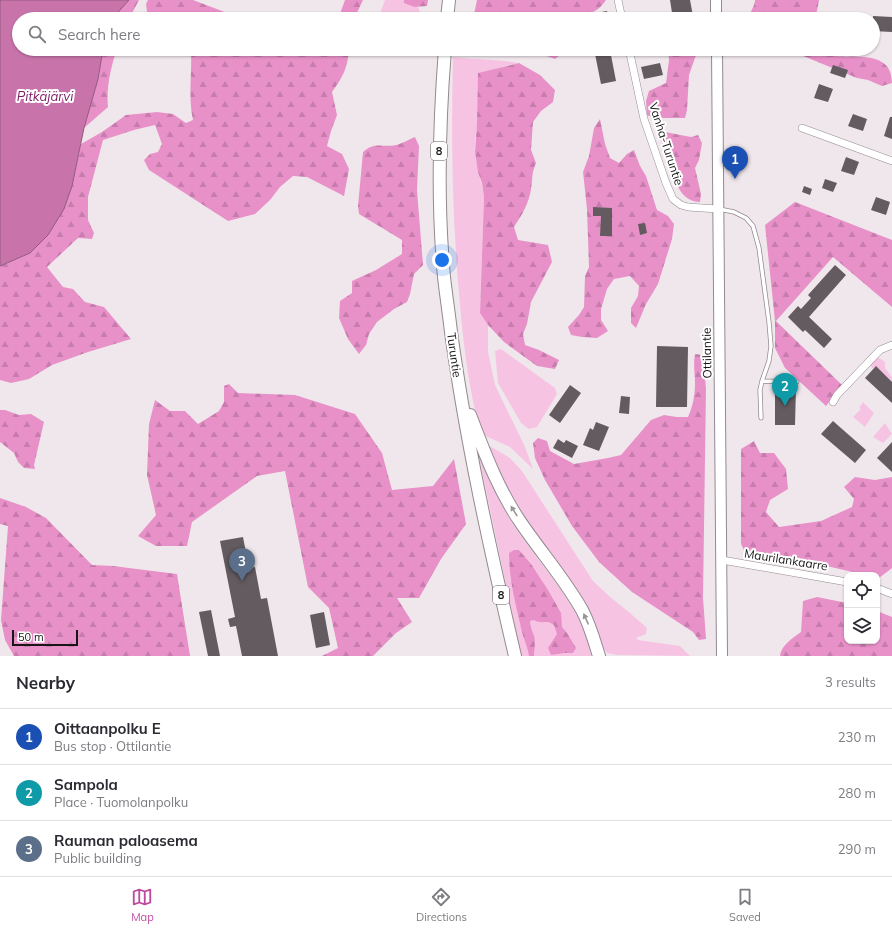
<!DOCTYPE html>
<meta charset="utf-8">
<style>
:root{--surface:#fff;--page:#f2f2f3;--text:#2b2b33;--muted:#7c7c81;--line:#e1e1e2;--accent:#c0489c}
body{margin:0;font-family:Mulish,sans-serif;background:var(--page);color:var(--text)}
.controls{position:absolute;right:12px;bottom:12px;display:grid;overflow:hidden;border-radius:8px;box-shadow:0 1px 3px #0004}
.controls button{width:36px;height:36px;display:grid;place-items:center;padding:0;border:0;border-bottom:1px solid var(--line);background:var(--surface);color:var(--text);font:20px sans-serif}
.scale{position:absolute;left:12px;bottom:10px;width:66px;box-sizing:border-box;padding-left:4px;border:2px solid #181517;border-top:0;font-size:11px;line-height:14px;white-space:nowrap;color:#181517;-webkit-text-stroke:3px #fff;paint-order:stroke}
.you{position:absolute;left:442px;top:260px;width:14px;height:14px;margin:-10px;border:3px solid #fff;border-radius:50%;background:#1a73e8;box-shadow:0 0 0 6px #1a73e833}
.badge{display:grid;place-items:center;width:26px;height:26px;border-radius:50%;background:var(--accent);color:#fff;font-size:13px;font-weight:700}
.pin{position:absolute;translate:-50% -33px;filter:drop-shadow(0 1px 2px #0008)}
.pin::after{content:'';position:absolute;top:21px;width:14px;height:12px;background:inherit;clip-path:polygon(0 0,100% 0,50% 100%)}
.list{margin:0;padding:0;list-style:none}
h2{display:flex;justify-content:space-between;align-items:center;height:52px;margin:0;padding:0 16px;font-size:17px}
h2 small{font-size:13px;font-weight:400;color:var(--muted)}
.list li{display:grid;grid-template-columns:26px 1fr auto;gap:12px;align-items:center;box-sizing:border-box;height:56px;padding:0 16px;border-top:1px solid var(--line)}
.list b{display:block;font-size:15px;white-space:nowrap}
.list p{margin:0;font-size:13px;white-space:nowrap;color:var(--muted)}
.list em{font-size:13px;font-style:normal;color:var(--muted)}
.icon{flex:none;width:22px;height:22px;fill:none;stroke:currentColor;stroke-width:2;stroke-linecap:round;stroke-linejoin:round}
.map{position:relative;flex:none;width:892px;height:656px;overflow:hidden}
.search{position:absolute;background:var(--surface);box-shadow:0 1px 3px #0004;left:12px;right:12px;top:12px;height:44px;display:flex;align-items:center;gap:10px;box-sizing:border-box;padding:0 14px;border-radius:22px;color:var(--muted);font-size:15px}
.sheet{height:220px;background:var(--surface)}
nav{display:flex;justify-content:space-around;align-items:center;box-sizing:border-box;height:56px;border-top:1px solid var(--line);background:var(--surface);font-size:11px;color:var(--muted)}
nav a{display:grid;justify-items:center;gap:2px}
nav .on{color:var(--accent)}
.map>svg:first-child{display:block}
.green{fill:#f7c3e3}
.forest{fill:url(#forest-firs)}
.water{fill:#c874ab;stroke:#93587f}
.building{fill:#635b60}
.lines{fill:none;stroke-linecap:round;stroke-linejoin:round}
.service-casing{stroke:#928a8f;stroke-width:5}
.minor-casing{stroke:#928a8f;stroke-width:8}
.secondary-casing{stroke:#928a8f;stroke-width:12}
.trunk-casing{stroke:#928a8f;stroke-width:14}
.service{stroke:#fff;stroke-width:3.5}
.minor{stroke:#fff;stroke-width:7}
.secondary{stroke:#fff;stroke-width:10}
.trunk{stroke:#fff;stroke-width:12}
.oneway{fill:#979697}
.labels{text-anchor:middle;stroke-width:4;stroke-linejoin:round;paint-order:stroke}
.shield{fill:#fff;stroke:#5d5b5d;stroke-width:1}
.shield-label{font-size:11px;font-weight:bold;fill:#181517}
.street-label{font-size:12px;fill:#181517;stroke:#fff}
.water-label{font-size:13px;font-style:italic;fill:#7e1963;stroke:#fff}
</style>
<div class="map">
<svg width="892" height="656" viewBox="0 0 892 656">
<defs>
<pattern id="forest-firs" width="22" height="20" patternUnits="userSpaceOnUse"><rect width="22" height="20" fill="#e891c9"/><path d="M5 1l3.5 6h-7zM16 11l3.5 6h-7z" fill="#c67cac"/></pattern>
</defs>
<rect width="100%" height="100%" fill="#f0e7ec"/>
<!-- green -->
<path class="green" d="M385,0H404V3L414,7H418L423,19H378Z
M453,57C475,60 497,59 519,63L505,66L495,69C486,96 473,125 475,154C477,169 482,182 484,197L480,312L488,325V352L495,385L525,447L533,469L510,447L481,434C468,387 463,341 459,293C452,215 451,135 453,57Z
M501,349L555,388L557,394L537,427L529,429L521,423L498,383L495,351Z
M875,355L885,362V368L892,377V382L876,366L873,369L868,362Z
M863,402L874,413L865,427L853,417L861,409L859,408Z
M885,423L892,434L883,443L873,437Z
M488,445L510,458L522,471L593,581L609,596L630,613L647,628L646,634L636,638L638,640L680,646L690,656L617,655L607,653L601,645L509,497Z
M479,457C489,480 499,502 512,523C533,556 590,617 591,656H521Z"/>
<!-- forest -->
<path class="forest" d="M129,0H139L129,19H112Z
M148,0H193L243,19H148L146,4Z
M345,0H363L354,19H338Z
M404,0H428L427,6L414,7L404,3Z
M477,0H606C592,21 580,10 561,19H473Z
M755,0H819L817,11L810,19H749C749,12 755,7 755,0Z
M103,49H117C111,66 106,88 108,107L84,128L98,79Z
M187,49H349C348,67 343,77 332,92L337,115L331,131L327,146L342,154L349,169L344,196L307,177L293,176L280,187L270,200L255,214L228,221L149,170L144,160L150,154L158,152L162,144L155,125L134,130L103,140L88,197V220L94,233L92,239L78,238L47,267L63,287L73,289L85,302L104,307L131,339L88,352L52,365L29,379L11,383L0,380V266L30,253L48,235L64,209L72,186L81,144L102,132L126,115L157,112L173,114L186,123L193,120C188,97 192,76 191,52Z
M513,49H560V55L555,59L530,50Z
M668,49L679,51L687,49L696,55L689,75L687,110L685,118H654L647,115L646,101L649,91L666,83L669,60Z
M786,49H822L825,53C829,54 833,55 837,56C858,58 892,51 892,83L882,86L868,80L857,78Z
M519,63L540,75L555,90L553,102L541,111L533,122L531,150L536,163C531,175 533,178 531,189C529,203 522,215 514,227L518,240L548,245L552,262L531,302L527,324L523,334L525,345L539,350L559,360L555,369L537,366L504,342L488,325L480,313L484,197L482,183L478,172L475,152L477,123L478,73Z
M600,119L605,144L610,158L619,163L627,154L634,150L640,166L646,176L657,210L668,216L674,224L672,239L658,284L646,304L636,328L631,323V308L638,296L639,286L630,276L614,279L607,289L601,309V320L608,331L597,338L582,337L571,335L568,327L579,315L584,307L585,276L589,267L587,209L583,172L589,156L594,128Z
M665,132L691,137L698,135L702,143L699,160L695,168L701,194L700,202C680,202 675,180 669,164C666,154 662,144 660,134Z
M415,137L419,146L417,190L423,265L414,274L410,294L407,302L394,309L377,322L369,334L366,345L359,354L348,339L339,318L340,301L352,293V281L376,270L402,254V240L359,214L358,206L363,152C375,141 383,148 396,145C402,144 409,139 415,137Z
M795,202L892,240V307L833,257L776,321L842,385L826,406L785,368L775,348V321L765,225Z
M695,354L703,355L706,389L703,598L706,639L699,640L693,632L632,592L599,562L572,526L545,480L535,458L533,443L538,438L547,441L550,451L574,464L608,458L621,455L651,420L664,415L676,417H688C693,406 695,395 695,383C695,373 693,365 695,354Z
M229,384L238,393L295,395L355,414L382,453L392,490L433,486L454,459L466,524L441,559L419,598H397L412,622L396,633L373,656H322L338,648L329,608L308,587L285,471L257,476L192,522L187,546H156L138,536L156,515L147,475L149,424L155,400L170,411H185L198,424L219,411L224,402V386Z
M5,410L19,415L31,414L44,422L34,465L35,469L24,468L18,462L14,453L0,442V410Z
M754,441L760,453H774L786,469L788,489L770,500L766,512L779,527L821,521L852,507L854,499L844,487L855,477L875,480L892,477V568L879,578H877V575H865L831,567L747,556L741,544V449Z
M0,498L26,507L46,518L92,565L113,566L177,574L190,656H14L5,640L1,620L8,526L0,524Z
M514,550H519L531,564L548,590L561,613L562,627L567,633L576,648L573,653H565L551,655L548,648L557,634L554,625C546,619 542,625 534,620L530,621C530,628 532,629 534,636C536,643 534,649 534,656H529C528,648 524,640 522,632C516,606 509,580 509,553Z
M817,597L847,603V641H877V611L892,617V656H780C781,645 793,638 801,632L803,601Z"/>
<!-- water -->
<path class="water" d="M0,0H129L112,19H19V49H103L98,79L84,128L72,186L64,209L48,235L30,253L0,266Z"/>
<!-- building -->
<path class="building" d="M670,0H690L693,16L673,19Z
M607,11L609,19H597L596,13Z
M873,16L892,17V32L873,31Z
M610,50L616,81L601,84L595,54Z
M660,63L663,75L644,79L641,67Z
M833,65L848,70L845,78L830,73Z
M819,84L833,89L828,102L814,98Z
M853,114L867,119L863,131L848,126Z
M890,117H892V139L884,136Z
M846,157L859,162L854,175L841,171Z
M825,179L837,183L833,192L822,188Z
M804,186L812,189L810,195L802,192Z
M876,197L890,202L886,215L871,210Z
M593,207L612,208V236H600L601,216H593Z
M645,223L647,233L640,235L638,224Z
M835,265L846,275L809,317L832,339L824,348L805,330L803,332L788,317L798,306L801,309L811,298L808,295Z
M657,346L688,347L687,407H656Z
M876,366L892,382V403L865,378Z
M570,385L581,393L560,423L549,415Z
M775,387H796L795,425H775Z
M621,396L630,397L629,414L619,413Z
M833,421L866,450L855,463L821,434Z
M596,422L609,427L599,451L583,445L590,428L593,430Z
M558,439L564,443L566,440L578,446L572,458L553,448Z
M892,442V472L877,458Z
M243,537L249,568L255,567L261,599L267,598L278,656H242L236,626L230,627L228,619L235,617L220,541Z
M211,610L220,656H208L199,612Z
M324,612L330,645L316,648L310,615Z"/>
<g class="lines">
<defs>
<path id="service" d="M719,209L734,212L746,218L753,226L759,248L769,322L771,346L769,361L762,381L760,390L761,418
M762,381L797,382"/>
<path id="minor" d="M618,0L622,19
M629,49L644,119L666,183L673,199L681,205L688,207L718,209
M802,128L892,161
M833,402L837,395L880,350L892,345
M722,560L847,582
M877,588L892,594"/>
<path id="secondary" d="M716,0V19
M717,49L722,656"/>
<path id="trunk" d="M447,19L449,0
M445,49C439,125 437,201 444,277C446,295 449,314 451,332C466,441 490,549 515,656
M470,415C484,451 497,487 519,520C539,550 564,578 582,610C590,625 594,640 599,656"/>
</defs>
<!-- service casing -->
<use href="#service" class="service-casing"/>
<!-- minor casing -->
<use href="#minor" class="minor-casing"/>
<!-- secondary casing -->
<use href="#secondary" class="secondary-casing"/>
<!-- trunk casing -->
<use href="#trunk" class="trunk-casing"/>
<!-- service -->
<use href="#service" class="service"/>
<!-- minor -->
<use href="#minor" class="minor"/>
<!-- secondary -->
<use href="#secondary" class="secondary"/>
<!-- trunk -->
<use href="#trunk" class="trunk"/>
</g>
<!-- one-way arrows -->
<defs><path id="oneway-solid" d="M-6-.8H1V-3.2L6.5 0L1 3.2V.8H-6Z"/></defs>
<g class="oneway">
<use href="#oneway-solid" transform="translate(514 511) rotate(-122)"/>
<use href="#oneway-solid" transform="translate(586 619) rotate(-114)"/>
</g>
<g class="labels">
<!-- shield labels -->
<g class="shield">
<rect x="431" y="142" width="16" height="18" rx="3"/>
<rect x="493" y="586" width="16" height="18" rx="3"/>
</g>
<g class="shield-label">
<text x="439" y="155">8</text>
<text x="501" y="599">8</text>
</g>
<!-- street labels -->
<g class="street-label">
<text transform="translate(666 144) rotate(72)" y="4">Vanha-Turuntie</text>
<text transform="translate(707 353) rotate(-91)" y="4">Ottilantie</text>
<text transform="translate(454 355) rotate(82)" y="4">Turuntie</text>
<text transform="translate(786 560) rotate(9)" y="4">Maurilankaarre</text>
</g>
<!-- water labels -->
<g class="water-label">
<text x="45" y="101">Pitkäjärvi</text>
</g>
</g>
</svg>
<div class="controls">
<button><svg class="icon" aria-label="locate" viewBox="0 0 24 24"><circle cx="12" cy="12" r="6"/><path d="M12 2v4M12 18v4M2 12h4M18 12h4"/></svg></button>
<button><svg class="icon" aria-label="layers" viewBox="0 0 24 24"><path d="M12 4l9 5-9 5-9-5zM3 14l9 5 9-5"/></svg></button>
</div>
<div class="scale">50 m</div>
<div class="you"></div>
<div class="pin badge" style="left:735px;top:179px;background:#1a4fb4">1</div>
<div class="pin badge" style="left:785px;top:406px;background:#0f9aa8">2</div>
<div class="pin badge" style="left:242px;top:581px;background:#5c6f8a">3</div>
<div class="search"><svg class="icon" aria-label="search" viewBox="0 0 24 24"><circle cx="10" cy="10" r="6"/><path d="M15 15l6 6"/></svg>Search here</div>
</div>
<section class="sheet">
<h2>Nearby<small>3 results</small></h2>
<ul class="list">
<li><span class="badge" style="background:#1a4fb4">1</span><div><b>Oittaanpolku E</b><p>Bus stop · Ottilantie</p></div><em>230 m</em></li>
<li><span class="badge" style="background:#0f9aa8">2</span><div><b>Sampola</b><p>Place · Tuomolanpolku</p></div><em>280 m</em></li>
<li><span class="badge" style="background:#5c6f8a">3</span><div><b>Rauman paloasema</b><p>Public building</p></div><em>290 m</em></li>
</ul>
</section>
<nav>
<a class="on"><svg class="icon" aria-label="map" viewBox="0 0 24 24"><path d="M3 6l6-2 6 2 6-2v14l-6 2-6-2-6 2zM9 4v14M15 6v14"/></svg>Map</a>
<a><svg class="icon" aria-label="directions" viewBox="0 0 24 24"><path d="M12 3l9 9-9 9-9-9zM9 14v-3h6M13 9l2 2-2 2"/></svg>Directions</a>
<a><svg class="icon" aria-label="saved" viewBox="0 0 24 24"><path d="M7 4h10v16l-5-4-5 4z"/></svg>Saved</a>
</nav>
